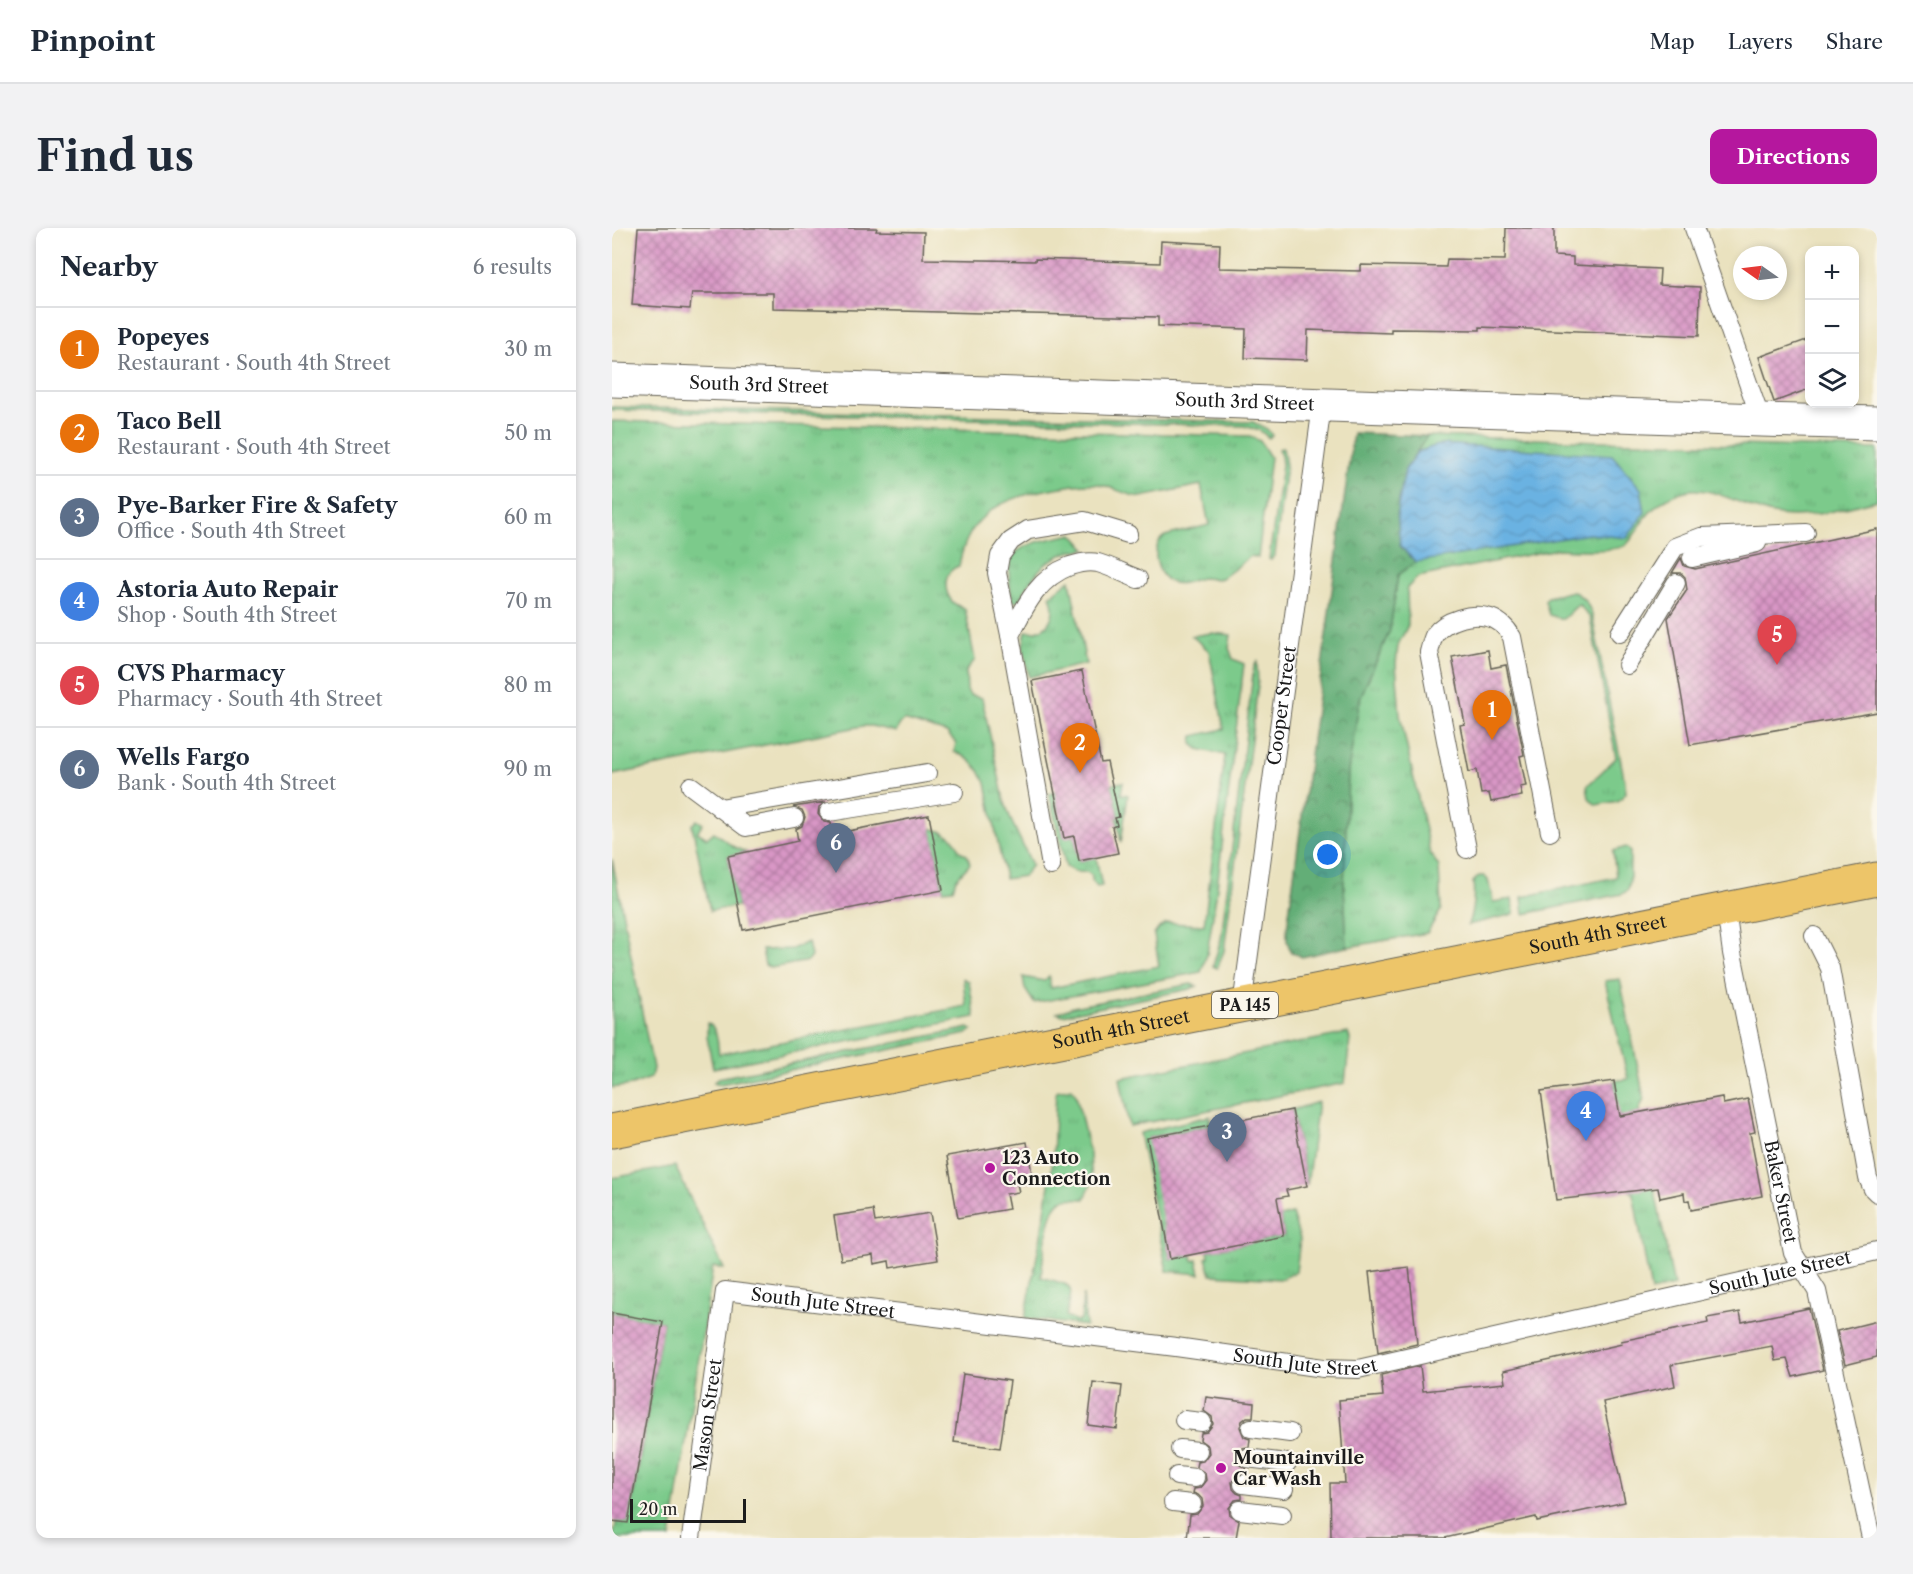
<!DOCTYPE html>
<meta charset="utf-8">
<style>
:root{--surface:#fff;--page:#f2f2f3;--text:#1f2937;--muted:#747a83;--line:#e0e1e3;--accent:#b5179e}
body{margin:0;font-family:"Libre Caslon Text",serif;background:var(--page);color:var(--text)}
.controls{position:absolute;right:18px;top:18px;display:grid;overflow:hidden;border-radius:12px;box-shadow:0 3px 9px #0003}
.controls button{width:54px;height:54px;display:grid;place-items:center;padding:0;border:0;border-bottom:2px solid var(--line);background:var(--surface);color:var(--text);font:30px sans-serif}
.compass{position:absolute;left:1121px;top:18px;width:54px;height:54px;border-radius:50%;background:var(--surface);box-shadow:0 3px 9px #0003;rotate:284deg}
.scale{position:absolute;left:18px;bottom:15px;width:116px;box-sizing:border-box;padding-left:6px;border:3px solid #1c1c1c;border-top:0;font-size:16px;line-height:21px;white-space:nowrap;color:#1c1c1c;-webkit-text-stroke:4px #fbf7ec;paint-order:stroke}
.you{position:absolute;left:716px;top:627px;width:21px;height:21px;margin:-15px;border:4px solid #fff;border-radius:50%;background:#1a73e8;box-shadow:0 0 0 9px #1a73e833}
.badge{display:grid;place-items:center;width:39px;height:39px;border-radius:50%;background:var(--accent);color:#fff;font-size:20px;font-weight:700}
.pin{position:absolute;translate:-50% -50px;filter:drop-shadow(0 2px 3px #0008)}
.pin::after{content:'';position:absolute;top:32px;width:21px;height:18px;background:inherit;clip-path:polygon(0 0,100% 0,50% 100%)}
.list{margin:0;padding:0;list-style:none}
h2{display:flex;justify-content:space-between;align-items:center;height:78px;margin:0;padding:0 24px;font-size:26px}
h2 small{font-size:20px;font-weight:400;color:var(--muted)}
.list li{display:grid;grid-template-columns:39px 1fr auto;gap:18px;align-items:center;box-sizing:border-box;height:84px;padding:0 24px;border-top:2px solid var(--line)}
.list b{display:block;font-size:22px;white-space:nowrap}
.list p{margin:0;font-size:20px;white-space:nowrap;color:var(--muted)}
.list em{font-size:20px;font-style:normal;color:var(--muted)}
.icon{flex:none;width:33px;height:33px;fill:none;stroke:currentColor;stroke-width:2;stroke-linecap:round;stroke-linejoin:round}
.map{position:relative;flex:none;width:1265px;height:1310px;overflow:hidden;border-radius:12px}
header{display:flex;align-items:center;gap:36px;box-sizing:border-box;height:84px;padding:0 30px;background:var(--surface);border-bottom:2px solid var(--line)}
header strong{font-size:28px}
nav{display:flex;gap:33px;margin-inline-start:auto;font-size:21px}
.intro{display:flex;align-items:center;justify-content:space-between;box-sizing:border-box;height:144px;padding:0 36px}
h1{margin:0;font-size:42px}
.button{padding:15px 27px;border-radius:12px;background:var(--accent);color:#fff;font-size:21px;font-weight:700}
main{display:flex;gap:36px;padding:0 36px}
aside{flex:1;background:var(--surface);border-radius:12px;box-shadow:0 3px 9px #0003}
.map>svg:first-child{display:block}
.grass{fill:url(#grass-tufts);stroke:#4c7354;stroke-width:1.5}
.forest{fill:url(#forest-crowns);stroke:#40654a;stroke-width:1.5}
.water{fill:url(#water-waves);stroke:#44677f;stroke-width:1.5}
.building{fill:url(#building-cross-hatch)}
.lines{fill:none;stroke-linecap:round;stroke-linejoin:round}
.lane-casing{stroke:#646155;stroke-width:20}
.street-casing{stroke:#646155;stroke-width:35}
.primary-casing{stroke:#646155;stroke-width:35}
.lane{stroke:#fff;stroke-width:18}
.street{stroke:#fff;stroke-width:33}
.primary{stroke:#edc569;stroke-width:33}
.poi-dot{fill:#b5179e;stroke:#fbf7ec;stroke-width:2}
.labels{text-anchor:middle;stroke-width:4.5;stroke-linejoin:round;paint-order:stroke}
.shield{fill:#fbf7ec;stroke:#5f5e5a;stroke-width:1.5}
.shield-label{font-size:16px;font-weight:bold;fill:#1c1c1c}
.street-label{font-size:18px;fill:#1c1c1c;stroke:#fbf7ec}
.poi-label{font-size:18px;font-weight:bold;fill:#1c1c1c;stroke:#fbf7ec;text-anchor:start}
</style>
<header>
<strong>Pinpoint</strong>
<nav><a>Map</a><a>Layers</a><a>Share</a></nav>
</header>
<div class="intro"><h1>Find us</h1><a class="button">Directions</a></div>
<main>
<aside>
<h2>Nearby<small>6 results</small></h2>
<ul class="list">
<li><span class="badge" style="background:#e8710a">1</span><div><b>Popeyes</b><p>Restaurant · South 4th Street</p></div><em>30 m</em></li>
<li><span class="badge" style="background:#e8710a">2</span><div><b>Taco Bell</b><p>Restaurant · South 4th Street</p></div><em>50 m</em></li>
<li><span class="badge" style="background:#5c6f8a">3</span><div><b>Pye-Barker Fire &amp; Safety</b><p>Office · South 4th Street</p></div><em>60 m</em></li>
<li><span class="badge" style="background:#3f7fe0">4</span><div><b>Astoria Auto Repair</b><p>Shop · South 4th Street</p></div><em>70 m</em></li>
<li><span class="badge" style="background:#e0444e">5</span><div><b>CVS Pharmacy</b><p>Pharmacy · South 4th Street</p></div><em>80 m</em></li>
<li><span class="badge" style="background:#5c6f8a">6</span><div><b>Wells Fargo</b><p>Bank · South 4th Street</p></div><em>90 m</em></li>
</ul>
</aside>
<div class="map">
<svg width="1265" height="1310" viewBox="0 0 1265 1310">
<defs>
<pattern id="grass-tufts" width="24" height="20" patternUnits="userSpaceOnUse" patternTransform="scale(1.5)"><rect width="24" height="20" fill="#7bca8b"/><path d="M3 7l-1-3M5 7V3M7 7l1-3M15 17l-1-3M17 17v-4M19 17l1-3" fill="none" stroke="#6aad77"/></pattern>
<pattern id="forest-crowns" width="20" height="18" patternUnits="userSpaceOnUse" patternTransform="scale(1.5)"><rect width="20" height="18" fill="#64ae77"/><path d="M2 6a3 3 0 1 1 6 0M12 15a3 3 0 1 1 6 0" fill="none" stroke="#528d61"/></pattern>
<pattern id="water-waves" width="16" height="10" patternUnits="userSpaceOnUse" patternTransform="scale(1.5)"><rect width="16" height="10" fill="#6bb2e2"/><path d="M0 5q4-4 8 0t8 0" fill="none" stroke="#5c98c1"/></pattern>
<pattern id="building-cross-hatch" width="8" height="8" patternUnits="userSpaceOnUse" patternTransform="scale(1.5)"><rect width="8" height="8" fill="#d997c6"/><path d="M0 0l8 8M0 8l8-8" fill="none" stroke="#af7aa0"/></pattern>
</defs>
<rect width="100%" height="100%" fill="#fbf7ec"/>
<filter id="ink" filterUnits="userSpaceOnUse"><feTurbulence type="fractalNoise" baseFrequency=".0167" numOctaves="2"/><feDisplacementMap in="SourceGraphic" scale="12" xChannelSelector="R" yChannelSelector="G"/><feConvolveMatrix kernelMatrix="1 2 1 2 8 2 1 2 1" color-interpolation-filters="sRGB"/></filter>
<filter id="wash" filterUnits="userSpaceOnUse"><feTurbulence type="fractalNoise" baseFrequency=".008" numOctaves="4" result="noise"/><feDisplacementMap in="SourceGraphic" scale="24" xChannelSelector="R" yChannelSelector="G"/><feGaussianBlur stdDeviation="1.35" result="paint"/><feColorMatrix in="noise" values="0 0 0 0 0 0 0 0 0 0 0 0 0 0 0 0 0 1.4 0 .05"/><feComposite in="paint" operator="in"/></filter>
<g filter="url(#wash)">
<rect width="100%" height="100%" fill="#eae2bf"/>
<!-- grass -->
<path class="grass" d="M0,179L641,194L655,201L660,207L657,210L647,202L632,198L0,182Z
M0,193L638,208L648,213L658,229L646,330L639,328C629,335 619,345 609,350C604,352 596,350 591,350C580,351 570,359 559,354C543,348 538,316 553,308L597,297L589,257L529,269C514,268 500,258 485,256C471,255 457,258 443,260C394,269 356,283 347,338C332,342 331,361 339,372C342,377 348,379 353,381L363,432L354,442L355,462L358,467L370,470L392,572L399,592L420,637L412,648L393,651L374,555C367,540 358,529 342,524L344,515L335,505L292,492L288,496L284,504L260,498H251L0,547Z
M815,208L1265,221V272C1231,280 1196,293 1161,286C1138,282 1098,256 1073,263C1056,267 1039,280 1030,295C1025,302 1020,312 1014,317C1004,324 959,322 945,321L806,349L795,360L796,397L786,417L784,436L788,487L818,625L827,639L829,682L815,705L735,719L732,658L736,543L748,470L778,402L786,347L793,242Z
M671,220L674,237L663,326L659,332L657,331L670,237L669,228L666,221Z
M461,306L474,321C436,325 423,343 406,374L400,373C399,360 394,342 400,330C407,314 446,310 461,306Z
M458,352L474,436L417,449L411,418L414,403C436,407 446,386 438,368Z
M961,363C971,369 976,375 980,387L1013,555L1014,565L1006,573L984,577L977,570L975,558L1004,530L978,390L967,376L951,391L937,387L933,373L936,369Z
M599,405L619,407L617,420L621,431L632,436L604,668L595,726L589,744L422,775L413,761L411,749L432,753L437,748L439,760L547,738L542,707C546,701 549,696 557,695L592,697L613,527L586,521L580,516L581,508L612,501L597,423L580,408Z
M645,434L646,457L612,723L605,740L601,738L609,711L642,438Z
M511,554L509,566L516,567L509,615L505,589L507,588L501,561H496L495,557Z
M443,564L452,609L462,608L467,633L484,629L490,658L485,659L480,653V648L475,644C466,645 461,644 454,639L437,566Z
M85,592L91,596L85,604L95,610L102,604L122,619L134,624L116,628L126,678L98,683L80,597Z
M319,600C335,605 342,607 348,623L355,627L358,636L344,651L341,661L331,662Z
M1014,619L1018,622V652L1016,662L1010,666L912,686L910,669L1004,649L1001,623Z
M0,631L41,840L39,850L20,857L0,860Z
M867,648H872L876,652L881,674L900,671L902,686L856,697C861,682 863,670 861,654Z
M196,714L199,728L196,733L159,740L153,737L150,722L180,721Z
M351,750L357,754L363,789L101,840L95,809V795C107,800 105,816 107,826L354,778Z
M1008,751L1032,870L1027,883L1062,1058L1039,1063L1021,965L1018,963L1002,853L1016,851L993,753Z
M579,756L585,758L578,761L451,787L445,785L461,779Z
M357,800L360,802L355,806L108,856L102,854L106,850Z
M736,805L738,811L733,855L517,898L508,850Z
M460,860L464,867L478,927L480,953L473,971C466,971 456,969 450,972C435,979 431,1033 429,1049C461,1059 463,1053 454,1088L464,1094L469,1092L471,1067L474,1098L413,1090L431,997L441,930L444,863Z
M706,874L695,958L680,882Z
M598,888L599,897L536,910L558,1031L580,1027L581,1033L585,1032L588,1046L555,1043L527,905Z
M63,938L112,1041L101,1039L59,1310H1L9,1271L20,1273L22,1265L51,1094L0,1085V950Z
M680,986L688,1011L684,1044L669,1051L599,1047L594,1030L597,1029L596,1023L672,1008L668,989Z"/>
<!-- forest -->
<path class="forest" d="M741,205L815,208L793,242L788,318L804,334L786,347L778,402L748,470L736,543L732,658L735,719L690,729L679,724L675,713V700Z"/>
<!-- water -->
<path class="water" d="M829,216L1000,227L1029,261L1033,284L1015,310L977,306L804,334L788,318L785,283L793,242L805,224Z"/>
<g id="blocks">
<!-- building -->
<path class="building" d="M26,0H265L264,3L312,4L311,31L423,33V31L548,35L549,13L608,16L607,40L749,43V37L834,39L835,31L893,32L894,0H942V28L961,29V37L1048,41L1047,57L1088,59L1087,108L868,99V102L779,101V105L696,102L695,132L633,130L634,101L546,98V89L161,80V65H80L78,81L20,77Z
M1197,111V161L1162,174L1147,129Z
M1265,301V484L1078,517L1056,390L1075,362L1073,349L1069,345H1060L1069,330L1072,338L1083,341Z
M876,422L879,440L894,437L912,527L908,528L914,558L908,559L910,568L879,574L877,565L869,566L865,542L857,544L848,497L853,496L840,429Z
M470,443L489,535L495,534L507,589L503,590L505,597L500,599L506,625L467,633L462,608L452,610L420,453Z
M214,574L207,579L206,586L212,594L219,595L221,606L317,587L331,662L131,702L116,628L186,613L184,601L190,598L193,589L190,582L181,579Z
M1002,853L1008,888L1110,869L1111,876L1136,871L1143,904L1138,905L1150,968L1079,982L1077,972L1073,973L1072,965L1048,970L1046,960L944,972L929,863Z
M680,882L695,958L674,962L676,968L665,970L672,1008L558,1031L535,910Z
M415,914L421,953L405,956L407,964L394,966L397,981L346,990L335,928Z
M261,982L263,994L318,985L326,1032L278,1040L277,1033L262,1036L261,1027L229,1032L222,988Z
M797,1039L805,1116L766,1125L757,1044Z
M1197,1080L1211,1142L1181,1149L1175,1131L1163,1133L1160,1118L1059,1137L1063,1158L991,1174L1013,1274L925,1293L924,1289L833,1310H719L718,1255H733L727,1172L771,1168L769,1147L808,1138L811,1163L893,1155L891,1143L1010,1116L1009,1113L1096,1095L1095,1090L1128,1084L1130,1094Z
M0,1085L51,1094L16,1295L0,1293Z
M1265,1093V1129L1233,1137L1225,1103Z
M351,1146L398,1153L388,1220L342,1214Z
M481,1154L510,1158L505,1201L476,1197Z
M594,1169L642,1175L641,1189H635L630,1193L628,1199L632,1209L638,1211L637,1219L630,1220L624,1228L625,1235L634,1241L633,1245L626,1246L620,1254L621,1261L625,1265L630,1267V1271L623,1272L617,1280L618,1287L627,1293L624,1310H575L578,1287L585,1286L591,1278L590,1271L586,1267L581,1265L582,1261L588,1260L594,1252L593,1245L584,1239L585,1234L591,1233L597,1225L596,1218L588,1212L589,1205L595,1204L601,1196L600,1189L592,1183Z"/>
</g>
</g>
<g filter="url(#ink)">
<use href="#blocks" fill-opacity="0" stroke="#646155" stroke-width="1.5"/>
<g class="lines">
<defs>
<g id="lane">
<path d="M1082,0L1149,192"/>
<path d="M1080,330L1145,315"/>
<path d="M1008,405L1063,319L1089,309L1194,305"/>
<path d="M398,407L385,345L388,328L399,313L416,302L473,293L516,306"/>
<path d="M1015,437L1064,355"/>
<path d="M79,558L134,599L182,590"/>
<path d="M108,580L315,545"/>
<path d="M217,584L342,564"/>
<path d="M855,621L817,424C819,418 820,410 823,406C833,392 859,385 875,389C886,391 895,400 900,409L938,604"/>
<path d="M439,638L398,407C413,378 426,350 458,338C467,335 477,333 486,335C500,339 513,346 526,351"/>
<path id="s1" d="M1114,681L1120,725L1181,1025L1205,1063L1259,1310"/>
<path d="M1202,708L1218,740L1256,950L1261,961L1265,965"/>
<path id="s2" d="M630,778L710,177"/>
<path d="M572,1192L590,1194"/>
<path d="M639,1200L678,1205"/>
<path d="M568,1221L586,1223"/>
<path d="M635,1230L675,1235"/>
<path d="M565,1248L583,1250"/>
<path d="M631,1256L672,1261"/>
<path d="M561,1274L580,1276"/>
<path d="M628,1282L670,1287"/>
<path id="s3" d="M79,1310L113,1063L564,1119L712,1140L746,1141L1265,1023"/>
</g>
<g id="street">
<path id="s4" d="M0,152L1149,192L1265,195"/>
</g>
<g id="primary">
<path id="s5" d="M0,903L1265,651"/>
</g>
</defs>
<!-- lane casing -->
<use href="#lane" class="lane-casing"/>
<!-- street casing -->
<use href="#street" class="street-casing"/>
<!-- primary casing -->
<use href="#primary" class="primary-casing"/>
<!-- lane -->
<use href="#lane" class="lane"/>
<!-- street -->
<use href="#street" class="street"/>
<!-- primary -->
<use href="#primary" class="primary"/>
</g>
</g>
<!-- markers -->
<g class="poi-dot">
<circle cx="378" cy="940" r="6"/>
<circle cx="609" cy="1240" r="6"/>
</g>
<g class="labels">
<!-- shield labels -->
<rect class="shield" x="600" y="764" width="66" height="26" rx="4.5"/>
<g class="shield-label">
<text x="633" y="783">PA 145</text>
</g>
<!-- street labels -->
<g class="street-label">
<text dy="6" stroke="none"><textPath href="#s4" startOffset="147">South 3rd Street</textPath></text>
<text dy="6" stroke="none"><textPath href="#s4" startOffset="633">South 3rd Street</textPath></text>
<text dy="6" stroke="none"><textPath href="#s2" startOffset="303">Cooper Street</textPath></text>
<text dy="6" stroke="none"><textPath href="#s5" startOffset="1005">South 4th Street</textPath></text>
<text dy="6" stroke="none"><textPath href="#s5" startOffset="519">South 4th Street</textPath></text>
<text dy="6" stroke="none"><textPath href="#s1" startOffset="288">Baker Street</textPath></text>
<text dy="6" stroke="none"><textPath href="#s3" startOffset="1320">South Jute Street</textPath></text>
<text dy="6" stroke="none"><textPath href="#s3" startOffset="348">South Jute Street</textPath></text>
<text dy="6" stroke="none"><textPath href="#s3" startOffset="834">South Jute Street</textPath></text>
<text dy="6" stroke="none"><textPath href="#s3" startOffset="124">Mason Street</textPath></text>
</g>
<!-- poi labels -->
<g class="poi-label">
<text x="390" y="936">123 Auto<tspan x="390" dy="21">Connection</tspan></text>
<text x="621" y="1236">Mountainville<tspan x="621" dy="21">Car Wash</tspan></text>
</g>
</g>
</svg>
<div class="controls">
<button>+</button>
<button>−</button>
<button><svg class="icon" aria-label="layers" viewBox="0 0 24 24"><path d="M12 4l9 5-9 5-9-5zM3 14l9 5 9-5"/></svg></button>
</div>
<svg class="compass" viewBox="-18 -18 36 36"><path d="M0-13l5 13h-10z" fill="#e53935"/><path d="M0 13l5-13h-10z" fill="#747a83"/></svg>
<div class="scale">20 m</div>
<div class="you"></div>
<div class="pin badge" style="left:880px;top:512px;background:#e8710a">1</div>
<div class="pin badge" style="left:468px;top:545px;background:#e8710a">2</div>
<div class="pin badge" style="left:615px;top:934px;background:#5c6f8a">3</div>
<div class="pin badge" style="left:974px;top:913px;background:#3f7fe0">4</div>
<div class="pin badge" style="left:1165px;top:437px;background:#e0444e">5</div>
<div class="pin badge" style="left:224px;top:645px;background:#5c6f8a">6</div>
</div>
</main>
